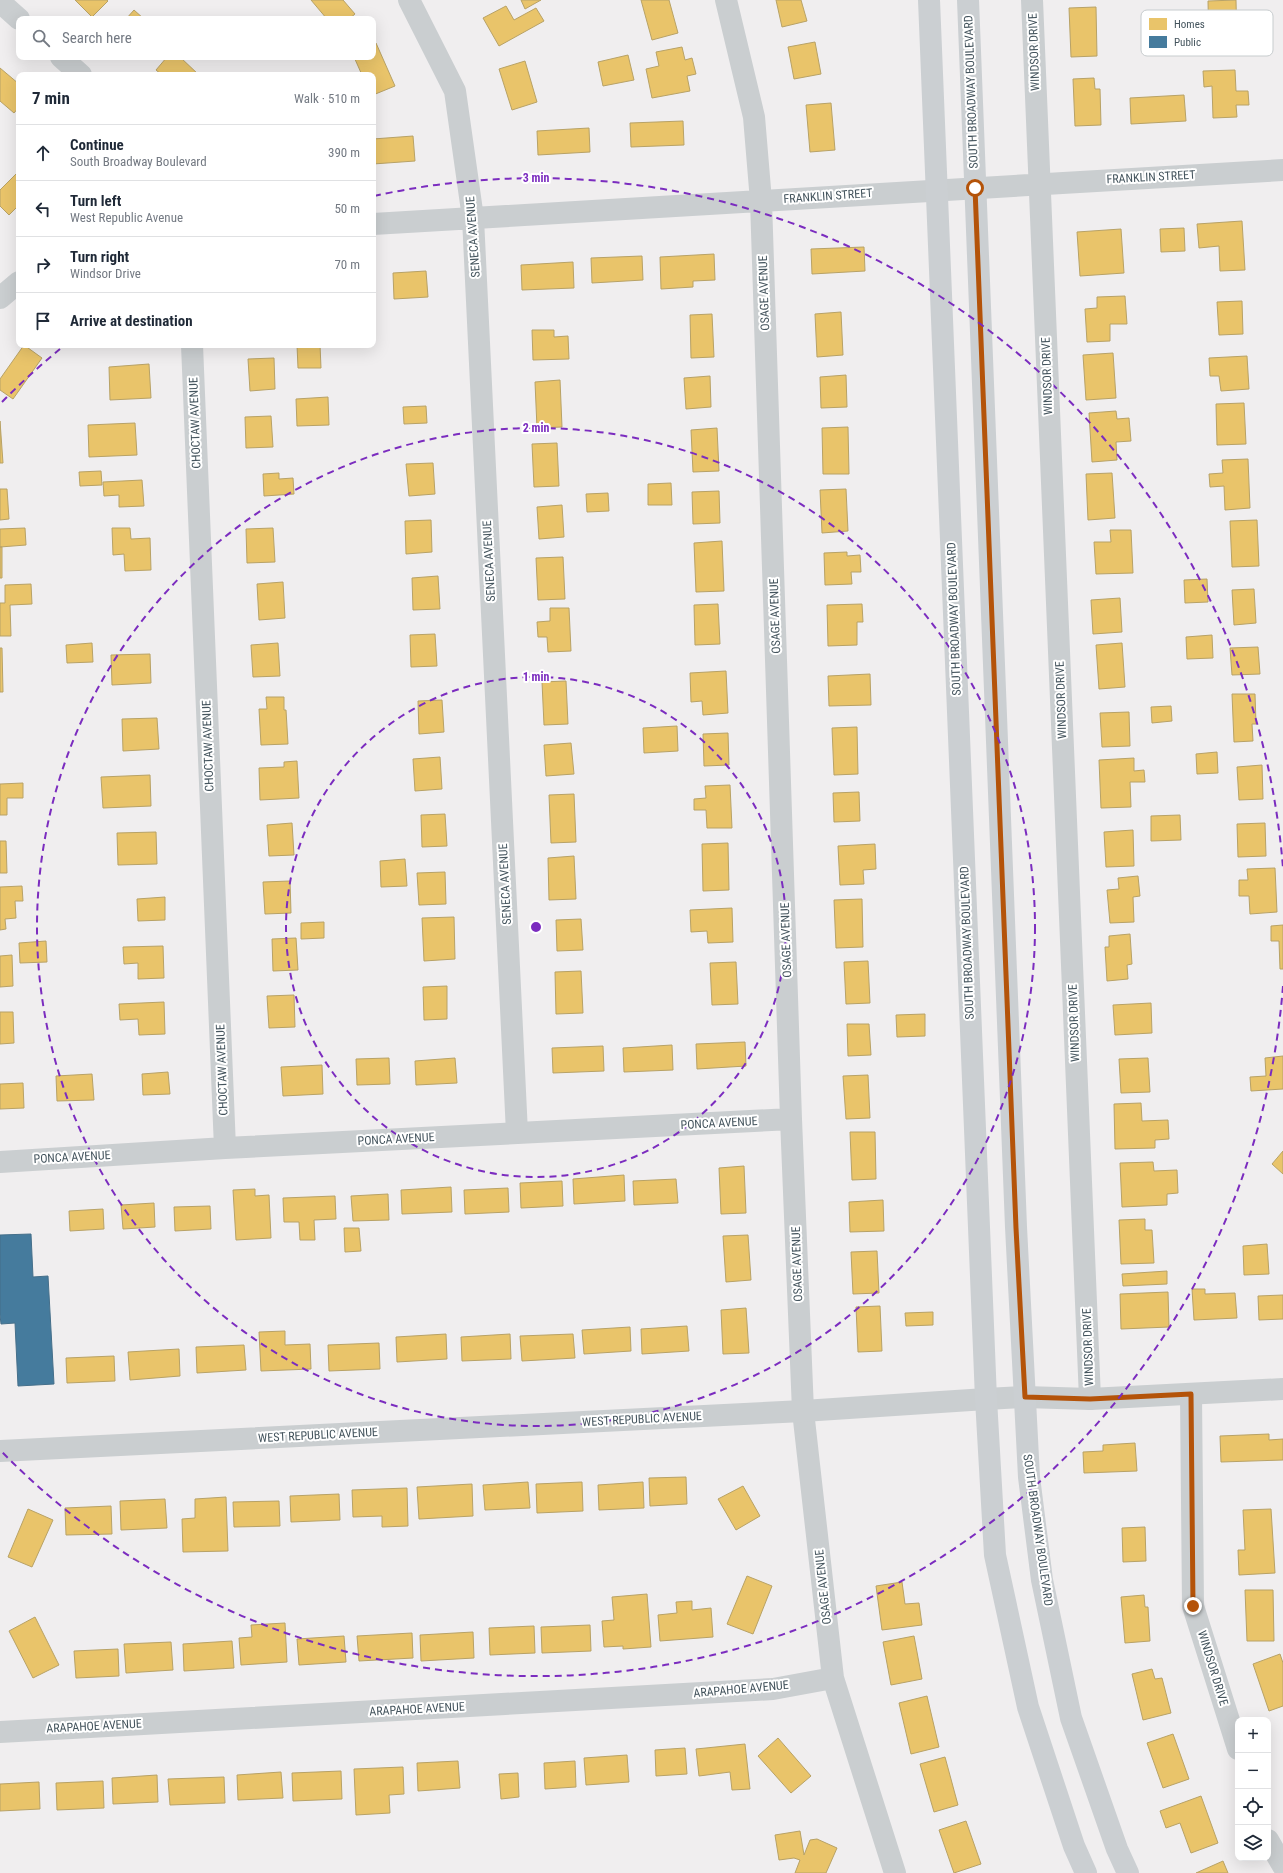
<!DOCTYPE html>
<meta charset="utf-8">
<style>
:root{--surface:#fff;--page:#f6f6f7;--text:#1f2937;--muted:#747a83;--line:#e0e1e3}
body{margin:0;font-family:"Roboto Condensed",sans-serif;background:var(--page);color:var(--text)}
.controls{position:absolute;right:12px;bottom:12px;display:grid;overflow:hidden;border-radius:8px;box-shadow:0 4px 16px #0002}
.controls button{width:36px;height:36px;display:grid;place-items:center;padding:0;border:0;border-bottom:1px solid var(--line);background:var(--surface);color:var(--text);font:20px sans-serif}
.stop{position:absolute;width:12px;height:12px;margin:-9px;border:3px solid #b45309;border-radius:50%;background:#fff}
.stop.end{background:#b45309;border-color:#fff;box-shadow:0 1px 4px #0008}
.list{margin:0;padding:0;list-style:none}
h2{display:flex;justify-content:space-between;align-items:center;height:52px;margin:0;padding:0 16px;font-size:17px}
h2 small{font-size:13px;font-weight:400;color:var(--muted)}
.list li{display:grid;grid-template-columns:26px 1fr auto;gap:12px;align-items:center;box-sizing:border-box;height:56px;padding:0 16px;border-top:1px solid var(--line)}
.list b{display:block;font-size:15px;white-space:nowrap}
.list p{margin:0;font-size:13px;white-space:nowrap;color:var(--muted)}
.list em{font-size:13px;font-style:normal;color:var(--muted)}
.icon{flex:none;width:22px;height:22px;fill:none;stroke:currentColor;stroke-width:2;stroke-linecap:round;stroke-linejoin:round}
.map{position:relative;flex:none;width:1283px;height:1873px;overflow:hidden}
.search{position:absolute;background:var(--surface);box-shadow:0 4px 16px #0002;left:16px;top:16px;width:360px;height:44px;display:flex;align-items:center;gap:10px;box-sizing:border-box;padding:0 14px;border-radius:8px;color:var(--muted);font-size:15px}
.panel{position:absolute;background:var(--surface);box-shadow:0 4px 16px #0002;left:16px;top:72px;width:360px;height:276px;border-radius:8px}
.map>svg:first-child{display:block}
.homes{fill:#e9c46a;stroke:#b8a266}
.public{fill:#457b9d;stroke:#456f8a}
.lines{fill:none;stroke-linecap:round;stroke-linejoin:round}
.minor{stroke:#caced0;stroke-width:22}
.tertiary{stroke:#caced0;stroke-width:22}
.secondary{stroke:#cbcfd2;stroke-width:22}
.route{stroke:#b45309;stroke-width:5}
.ring{fill:none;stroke:#7b2cbf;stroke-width:2;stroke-dasharray:7 5}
.labels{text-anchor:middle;stroke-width:4;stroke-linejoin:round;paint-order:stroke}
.street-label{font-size:12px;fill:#44545d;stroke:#fff}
.key{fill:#fff;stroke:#c7ccce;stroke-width:1}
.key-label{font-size:11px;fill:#44545d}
.centre{fill:#7b2cbf;stroke:#fff;stroke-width:2}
.ring-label{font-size:12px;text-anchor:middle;font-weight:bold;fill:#7b2cbf;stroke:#fff;stroke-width:4;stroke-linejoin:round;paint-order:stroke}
</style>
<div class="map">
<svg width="1283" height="1873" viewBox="0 0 1283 1873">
<rect width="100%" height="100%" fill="#f0eeef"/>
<!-- homes -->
<path class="homes" d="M75,0H107L108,1L92,17Z
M311,0H343L355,14L349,19H327Z
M521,0H541L525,9Z
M641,0H669L678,33L652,40Z
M776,0H801L807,21L782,27Z
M1236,0L1237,48L1209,49L1208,1Z
M506,6L514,20L536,8L544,21L499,46L483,18Z
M1096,7L1097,56L1071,57L1069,8Z
M134,10L144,19H126Z
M815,42L821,74L794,79L788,47Z
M376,43L395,86L373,95V75H362L354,57H373V44Z
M682,47L685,60L692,58L696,74L687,76L690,91L652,98L646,69L659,66L656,52Z
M628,55L634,80L603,86L598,62Z
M167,57H180L199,75H162L156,70Z
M525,61L537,102L512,110L499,69Z
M0,68L19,84V107L14,113L0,101Z
M1235,70L1236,91H1248L1249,105H1236L1237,117L1213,118L1212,86L1204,87L1203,71Z
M1094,78L1095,89H1100L1101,125L1075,126L1073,79Z
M1184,95L1186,121L1131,124L1130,98Z
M831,103L835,150L810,152L806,105Z
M683,121L684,145L631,147L630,123Z
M589,128L590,152L538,155L537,131Z
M413,136L415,161L373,164V139Z
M18,172L19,205L9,215L0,206V190Z
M1242,221L1245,270L1220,271L1219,246L1199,248L1197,224Z
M1184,228L1185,251L1161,252L1160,229Z
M1121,229L1124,273L1080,276L1077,232Z
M864,247L865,271L812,274L811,249Z
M714,254L715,280L693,281V287L661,289L660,257Z
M642,256L643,280L592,283L591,258Z
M573,262L574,288L522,290L521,265Z
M426,271L428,297L394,299L393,273Z
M1125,296L1127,324H1110V341L1087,342L1085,309L1097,308V297Z
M1242,301L1243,334L1219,335L1217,302Z
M841,312L843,355L817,357L815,314Z
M712,314L714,357L691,358L690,315Z
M532,330H554V337L568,336L569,359L533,360Z
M24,345L42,358L13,399L0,390V379Z
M297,345H320L321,368H298Z
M1113,353L1116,398L1086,400L1083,355Z
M1247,356L1249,389L1221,391L1219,376H1210L1209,358Z
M274,358L275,389L250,391L248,359Z
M149,364L151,398L110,400L109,367Z
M846,375L847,407L821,408L820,377Z
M710,376L711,407L686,409L684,378Z
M560,380L562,427L537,428L535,382Z
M328,397L329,425L297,426L296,399Z
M1244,403L1246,444L1217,445L1216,404Z
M426,406L427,423L404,424L403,407Z
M1116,411L1117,419L1129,418L1131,441L1116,442L1117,460L1092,462L1089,413Z
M271,416L273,447L246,448L245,417Z
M0,421L3,463H0Z
M135,423L137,455L89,457L88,425Z
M848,427L849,474H823L822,428Z
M717,428L719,471L693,472L691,430Z
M557,443L559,486L534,487L532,444Z
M1248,459L1250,508L1225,510L1224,486L1210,487L1209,474L1223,473L1222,460Z
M433,463L435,494L409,496L406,464Z
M101,471L102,485L80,486L79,472Z
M279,473V479L293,478L294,494L264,496L263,474Z
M1112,473L1115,518L1088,520L1086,474Z
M142,480L144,506L119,507V495L104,496L103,482Z
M671,483L672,505H648V484Z
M0,489H7L9,519L0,520Z
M846,489L848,531L822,533L820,490Z
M719,491L720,523L693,524L692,492Z
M608,493L609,511L587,512L586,494Z
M562,505L564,537L539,539L537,507Z
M431,520L432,552L406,554L405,521Z
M1257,520L1259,566L1232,567L1230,521Z
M25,528L26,545L0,547V529Z
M112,528H130L131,539L150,538L151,570L125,571L124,554L113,555Z
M273,528L275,562L247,563L246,529Z
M1110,530H1131L1133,573L1096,574L1094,542H1111Z
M722,541L724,591L696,592L694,543Z
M0,547H2V578H0Z
M847,552V556L860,555L861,572H851L852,584L825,585L824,553Z
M563,557L565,599L538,600L536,558Z
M438,576L440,609L413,610L412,578Z
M1207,579L1208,602L1185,603L1184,580Z
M283,582L285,618L259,620L257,584Z
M31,584L32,604L10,605L11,636H0V603H5V585Z
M1254,589L1256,623L1234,625L1232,590Z
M1120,598L1122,632L1093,634L1091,600Z
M718,604L720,644L695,645L694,605Z
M862,604L863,622H857V645L828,646L827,605Z
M550,608H569L571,651L548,652L547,637H538L537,622L550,621Z
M435,634L437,666L411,667L410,635Z
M1212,635L1213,658L1187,659L1186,637Z
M92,643L93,662L67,663L66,645Z
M278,643L280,676L253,677L251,645Z
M1122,643L1125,687L1099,689L1096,645Z
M1258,647L1260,674L1232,675L1230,648Z
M0,648H2L3,692H0Z
M150,654L151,683L112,685L111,655Z
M726,671L728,713L703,715L702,701L691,702L690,673Z
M870,674L871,705L829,706L828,676Z
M566,681L568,724L544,725L542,682Z
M1232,694H1255L1256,724H1252L1253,741L1234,742Z
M266,697H284V710H286L288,744L261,745L259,709H267Z
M442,700L444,732L419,734L418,701Z
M1171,706L1172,721L1152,723L1151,707Z
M1129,712L1130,746L1102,747L1100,713Z
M157,718L159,749L123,751L122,719Z
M677,726L678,751L644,753L643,728Z
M857,727L858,774L834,775L832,728Z
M728,733L729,765L704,766L703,734Z
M571,743L574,774L546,776L544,745Z
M1217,752L1218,773L1197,774L1196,754Z
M440,757L442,789L415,791L413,759Z
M1134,758V771L1144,770L1145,782H1130L1131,807L1101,808L1099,760Z
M297,761L299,798L260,800L259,768L284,767V762Z
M1262,765L1263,799L1239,800L1237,767Z
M150,775L151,806L103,808L101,777Z
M23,783V798H7V815H0V784Z
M730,785L732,828H707L706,810H694V799L706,798L705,786Z
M859,792L860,821L834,822L833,793Z
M574,794L576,842L551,843L549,795Z
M445,814L447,846L422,847L421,815Z
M1180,815L1181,840L1151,841V816Z
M292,823L294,855L269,856L267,825Z
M1265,823L1266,856L1238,857L1237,824Z
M1133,830L1134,866L1106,867L1104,832Z
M156,832L157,864L118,865L117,833Z
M0,841H6L7,873H0Z
M728,843L729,890L703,891L702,844Z
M875,844L876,869L863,870L864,884L840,885L838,846Z
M574,856L576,899L549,900L548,858Z
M405,859L407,886L381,887L380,861Z
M1275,868L1277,912L1250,914L1249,896H1239V880H1248L1247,869Z
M445,872L446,904L419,905L417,873Z
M1138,876L1140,896L1133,897L1134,922L1110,923L1107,890L1119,889L1118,878Z
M290,881L291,913L265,914L263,882Z
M22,886L23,901H15L16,918L5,919L6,929L0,930V887Z
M165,897V920L138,921L137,899Z
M862,899L863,947L836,948L834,900Z
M732,908L733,942L708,943L707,931L691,932L690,910Z
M454,917L455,959L424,961L422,918Z
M581,919L583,950L557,951L556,920Z
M324,922V938L301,939V923Z
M1283,925V969H1280L1279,941H1271V926Z
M1130,934L1132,964L1127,965L1128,979L1107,981L1105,947H1109V936Z
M296,938L298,970L273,971L272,939Z
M46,941L47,962L20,963L19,943Z
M163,946L164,978L138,979V963L124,964L123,947Z
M12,955L13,986L0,987V956Z
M868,961L870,1003L846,1004L844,962Z
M736,962L738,1004L712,1005L710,963Z
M581,971L583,1013L556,1014L555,972Z
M447,986V1019L424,1020L423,987Z
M294,995L295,1027L269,1028L267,996Z
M164,1002L165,1034L139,1035L138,1019L120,1020L119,1004Z
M1151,1003L1152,1033L1115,1035L1113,1005Z
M0,1012H13L14,1043L0,1044Z
M925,1014V1036L897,1037L896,1015Z
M847,1024H869L871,1055L848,1056Z
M745,1042L746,1066L697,1069L696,1044Z
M672,1045L673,1070L624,1072L623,1048Z
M603,1046L604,1071L553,1073L552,1048Z
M1283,1056V1089L1251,1091L1250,1077L1266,1076L1265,1058Z
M389,1058L390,1084L357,1085L356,1059Z
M455,1058L457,1083L416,1085L415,1061Z
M1148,1058L1150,1092L1121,1093L1119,1059Z
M322,1065L323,1094L283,1096L281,1067Z
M168,1072L170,1094L143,1095L142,1074Z
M92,1074L94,1100L57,1101L56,1076Z
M868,1075L870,1118L846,1119L843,1076Z
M23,1083L24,1108L0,1109V1084Z
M1141,1103L1142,1121L1168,1120L1169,1139L1155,1140V1148L1115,1149L1114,1104Z
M850,1132H875L876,1179L852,1180Z
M1283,1151V1174L1272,1164Z
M1153,1162L1154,1171L1177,1170L1178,1193L1167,1194V1205L1122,1207L1120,1163Z
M744,1166L746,1213L721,1214L719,1168Z
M624,1175L625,1201L574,1204L573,1179Z
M676,1179L678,1203L634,1205L633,1181Z
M562,1181L563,1206L521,1208L520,1183Z
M451,1187L452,1212L402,1214L401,1190Z
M508,1188L509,1212L465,1214L464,1190Z
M255,1189V1196L269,1195L271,1238L236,1240L233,1190Z
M388,1194L389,1220L353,1221L351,1196Z
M335,1196L336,1219L314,1220L315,1240H300L299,1222H284L283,1198Z
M883,1200L884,1231L850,1232L849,1202Z
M154,1203L155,1227L123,1229L121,1205Z
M210,1206L211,1229L175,1231L174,1207Z
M103,1209L104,1229L70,1231L69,1211Z
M1145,1219V1230H1152L1154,1263L1121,1264L1119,1220Z
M344,1228H359L361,1251L345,1252Z
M748,1235L751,1280L726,1282L723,1236Z
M1267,1244L1269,1274L1244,1275L1243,1246Z
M877,1251L879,1293L853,1294L851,1252Z
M1167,1271V1284L1123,1286L1122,1274Z
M1192,1289H1205V1294L1235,1293L1237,1318L1194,1320Z
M1168,1292L1169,1327L1121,1329L1120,1294Z
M1283,1295V1319L1259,1320L1258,1296Z
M880,1306L882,1351L858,1352L856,1307Z
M746,1308L749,1353L723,1354L721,1310Z
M933,1312V1325L906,1326L905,1313Z
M687,1326L689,1351L642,1354L641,1329Z
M630,1327L631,1351L584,1354L582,1330Z
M285,1331V1345L310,1344L311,1369L261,1371L259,1332Z
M446,1334L447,1359L397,1362L396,1337Z
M510,1334L511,1359L462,1361L461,1337Z
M573,1334L575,1358L522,1361L520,1336Z
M379,1343L380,1369L329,1371L328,1345Z
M244,1345L246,1370L197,1373L196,1347Z
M179,1349L180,1376L130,1380L128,1352Z
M114,1356L115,1381L67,1383L66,1358Z
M1269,1434V1440L1283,1439V1460L1221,1462L1220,1436Z
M1135,1443L1137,1471L1084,1473L1083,1452L1103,1451V1445Z
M686,1477L687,1504L650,1506L649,1478Z
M528,1482L530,1508L485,1510L483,1485Z
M582,1482L583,1511L537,1513L536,1484Z
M643,1482L644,1508L599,1510L598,1485Z
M472,1484L473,1516L419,1519L417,1487Z
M743,1486L760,1516L736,1530L718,1499Z
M407,1488L408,1526L382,1527V1516L353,1517L352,1490Z
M339,1494L340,1520L291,1522L290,1496Z
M226,1497L228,1551L183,1552L182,1519L195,1518V1499Z
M165,1499L167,1528L121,1530L120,1501Z
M279,1501L280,1526L234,1527L233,1502Z
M111,1506L112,1534L66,1535L65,1508Z
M28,1509L53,1520L32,1567L8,1557Z
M1271,1509L1275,1573L1239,1575L1238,1550H1245L1243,1510Z
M1145,1527L1146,1561L1123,1562L1122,1528Z
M747,1576L772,1586L753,1634L727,1624Z
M902,1582L905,1604L919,1603L922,1625L882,1630L876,1586Z
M1245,1590H1273L1274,1641H1247Z
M647,1594L651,1647L623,1649V1646L604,1647L602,1621L614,1620L612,1597Z
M1144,1595L1145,1607H1148L1150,1641L1125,1643L1121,1597Z
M692,1601V1610L711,1608L713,1637L660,1641L658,1615L677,1613L676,1602Z
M35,1617L59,1665L33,1678L9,1631Z
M285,1623L287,1662L241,1665L239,1638L252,1637L251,1625Z
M590,1625L591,1651L542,1653L541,1627Z
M534,1626L535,1653L490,1655L489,1628Z
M473,1632L474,1658L421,1661L420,1635Z
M412,1633L413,1658L359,1661L357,1636Z
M344,1636L346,1662L299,1665L297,1639Z
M914,1636L922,1679L891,1685L883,1642Z
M232,1641L234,1668L184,1671L183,1644Z
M171,1642L173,1670L126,1673L124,1644Z
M118,1649L119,1676L76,1678L74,1651Z
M1280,1654L1283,1663V1706L1269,1711L1253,1664Z
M1152,1669L1155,1679L1162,1678L1171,1713L1143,1720L1132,1674Z
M927,1696L939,1747L911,1754L899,1703Z
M1173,1734L1189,1779L1163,1788L1147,1743Z
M778,1738L811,1776L791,1793L758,1756Z
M745,1744L750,1789L732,1790L730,1772L699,1776L696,1749Z
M685,1748L687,1774L656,1776L655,1750Z
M627,1755L629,1782L586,1785L584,1758Z
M945,1757L958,1805L934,1812L920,1764Z
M458,1761L460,1788L418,1791L417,1763Z
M575,1761L576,1787L545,1789L544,1763Z
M403,1767L404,1794L389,1795L390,1813L356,1815L354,1769Z
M341,1771L342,1799L293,1801L292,1773Z
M281,1772L283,1798L238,1800L237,1775Z
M518,1773L519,1797L501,1799L499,1774Z
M157,1775L158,1802L113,1804L112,1778Z
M224,1777L225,1803L170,1805L168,1779Z
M103,1781L104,1808L57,1810L56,1783Z
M39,1782L40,1809L0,1811V1784Z
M1201,1796L1218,1843L1191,1853L1180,1823L1166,1828L1160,1811Z
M966,1821L981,1864L954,1873L939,1830Z
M800,1831L804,1855L810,1840L817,1839L837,1848L826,1873H795L800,1860L794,1858L779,1860L775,1835Z
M1223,1861L1228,1873H1196Z"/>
<!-- public -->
<path class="public" d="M31,1234L33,1277L48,1276L54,1384L18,1386L15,1323L1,1324L0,1315V1235Z"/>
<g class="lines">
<!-- minor -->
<path class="minor" d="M409,0L455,91L473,218L517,1133
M726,0L754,117L761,201L791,1119L803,1411L833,1678L895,1873
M1032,0L1090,1399
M0,2L19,19
M61,57L81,75
M373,224L1283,170
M0,298L19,282
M192,345L225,1148
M0,1162L225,1148L791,1119
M1191,1394L1193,1606L1238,1749
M0,1732L773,1689L833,1678
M1268,1840L1283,1866"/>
<!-- tertiary -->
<path class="tertiary" d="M0,1451L803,1411L986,1399L1025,1397L1090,1399L1283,1389"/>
<!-- secondary -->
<path class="secondary" d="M929,0L986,1399L995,1555L1028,1707L1074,1846L1086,1873
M968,0L1016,1227L1029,1477L1042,1580L1071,1718L1117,1849L1128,1873"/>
</g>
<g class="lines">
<!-- route -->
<path class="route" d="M975,188L1016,1228L1025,1397L1090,1399L1191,1394L1193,1606"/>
</g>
<!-- distance rings -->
<g class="ring">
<circle cx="536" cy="927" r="250"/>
<circle cx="536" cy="927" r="499"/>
<path d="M1283 986A749 749 0 0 1 2 1452M2 402A749 749 0 0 1 60 349M374 196A749 749 0 0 1 1283 868"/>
</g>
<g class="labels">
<!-- street labels -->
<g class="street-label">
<text transform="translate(1034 52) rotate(-92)" y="4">WINDSOR DRIVE</text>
<text transform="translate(971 92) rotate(-92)" y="4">SOUTH BROADWAY BOULEVARD</text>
<text transform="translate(1151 177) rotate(-3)" y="4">FRANKLIN STREET</text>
<text transform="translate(828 196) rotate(-4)" y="4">FRANKLIN STREET</text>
<text transform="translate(473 237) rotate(-94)" y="4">SENECA AVENUE</text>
<text transform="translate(764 293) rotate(-92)" y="4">OSAGE AVENUE</text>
<text transform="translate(1047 376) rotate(-92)" y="4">WINDSOR DRIVE</text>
<text transform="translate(195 423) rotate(-92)" y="4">CHOCTAW AVENUE</text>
<text transform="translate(489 561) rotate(-93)" y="4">SENECA AVENUE</text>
<text transform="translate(775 616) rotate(-92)" y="4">OSAGE AVENUE</text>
<text transform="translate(954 619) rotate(-92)" y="4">SOUTH BROADWAY BOULEVARD</text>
<text transform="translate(1061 700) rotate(-92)" y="4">WINDSOR DRIVE</text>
<text transform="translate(208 746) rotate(-92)" y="4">CHOCTAW AVENUE</text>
<text transform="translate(505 884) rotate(-93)" y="4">SENECA AVENUE</text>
<text transform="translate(786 940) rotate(-92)" y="4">OSAGE AVENUE</text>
<text transform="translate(967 943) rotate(-92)" y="4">SOUTH BROADWAY BOULEVARD</text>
<text transform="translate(1074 1023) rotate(-92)" y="4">WINDSOR DRIVE</text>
<text transform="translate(222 1070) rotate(-92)" y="4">CHOCTAW AVENUE</text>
<text transform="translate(719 1123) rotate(-3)" y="4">PONCA AVENUE</text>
<text transform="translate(396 1139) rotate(-3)" y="4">PONCA AVENUE</text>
<text transform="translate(72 1157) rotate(-3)" y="4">PONCA AVENUE</text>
<text transform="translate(797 1264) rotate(-92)" y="4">OSAGE AVENUE</text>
<text transform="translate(1088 1347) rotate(-92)" y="4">WINDSOR DRIVE</text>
<text transform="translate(642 1419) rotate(-3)" y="4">WEST REPUBLIC AVENUE</text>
<text transform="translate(318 1435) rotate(-3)" y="4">WEST REPUBLIC AVENUE</text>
<text transform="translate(1038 1530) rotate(82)" y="4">SOUTH BROADWAY BOULEVARD</text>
<text transform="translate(823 1587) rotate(-96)" y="4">OSAGE AVENUE</text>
<text transform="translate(1213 1668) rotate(73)" y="4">WINDSOR DRIVE</text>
<text transform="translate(741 1689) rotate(-5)" y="4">ARAPAHOE AVENUE</text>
<text transform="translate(417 1709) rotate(-3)" y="4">ARAPAHOE AVENUE</text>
<text transform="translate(94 1726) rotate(-3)" y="4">ARAPAHOE AVENUE</text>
</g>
</g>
<!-- legend -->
<rect x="1141" y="10" width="132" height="46" rx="6" class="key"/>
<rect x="1149" y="18" width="18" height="12" fill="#e9c46a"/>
<rect x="1149" y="36" width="18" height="12" fill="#457b9d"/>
<g class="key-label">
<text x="1174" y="28">Homes</text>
<text x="1174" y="46">Public</text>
</g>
<circle cx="536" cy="927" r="6" class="centre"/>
<g class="ring-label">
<text x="536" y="182">3 min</text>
<text x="536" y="432">2 min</text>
<text x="536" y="681">1 min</text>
</g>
</svg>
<div class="controls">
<button>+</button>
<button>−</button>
<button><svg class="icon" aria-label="locate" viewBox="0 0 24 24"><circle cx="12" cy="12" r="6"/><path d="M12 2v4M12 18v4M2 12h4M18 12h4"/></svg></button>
<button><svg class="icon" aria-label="layers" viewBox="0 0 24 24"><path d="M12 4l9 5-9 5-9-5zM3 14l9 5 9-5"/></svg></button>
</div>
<div class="stop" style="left:975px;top:188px"></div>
<div class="stop end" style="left:1193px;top:1606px"></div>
<div class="search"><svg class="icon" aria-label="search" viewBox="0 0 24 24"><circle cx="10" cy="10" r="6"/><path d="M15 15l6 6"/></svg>Search here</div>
<section class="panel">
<h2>7 min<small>Walk · 510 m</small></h2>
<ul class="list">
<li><svg class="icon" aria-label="ahead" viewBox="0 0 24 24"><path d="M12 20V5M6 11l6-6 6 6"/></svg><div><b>Continue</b><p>South Broadway Boulevard</p></div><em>390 m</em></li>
<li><svg class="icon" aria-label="left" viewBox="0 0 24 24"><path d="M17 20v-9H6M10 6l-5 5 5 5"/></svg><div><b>Turn left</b><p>West Republic Avenue</p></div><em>50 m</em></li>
<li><svg class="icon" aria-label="right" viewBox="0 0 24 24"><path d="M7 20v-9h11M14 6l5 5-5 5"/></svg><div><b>Turn right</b><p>Windsor Drive</p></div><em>70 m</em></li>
<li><svg class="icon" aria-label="arrive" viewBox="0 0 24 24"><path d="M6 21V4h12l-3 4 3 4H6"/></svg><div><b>Arrive at destination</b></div></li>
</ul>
</section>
</div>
